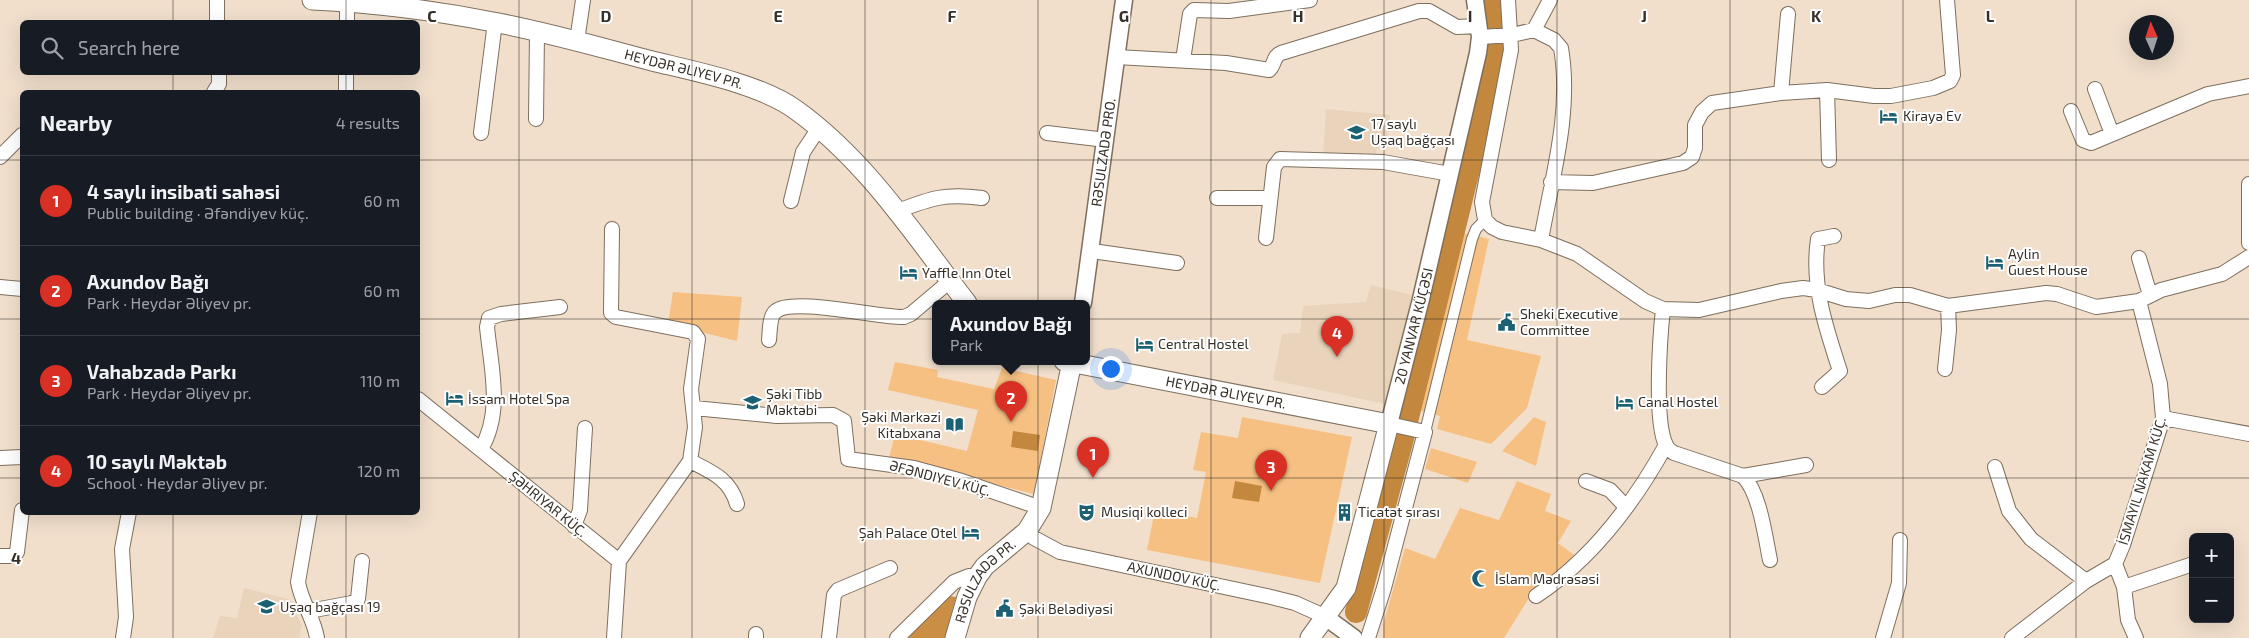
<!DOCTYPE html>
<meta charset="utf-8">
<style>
:root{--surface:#171b24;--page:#242831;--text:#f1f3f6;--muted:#9ea1a6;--line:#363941;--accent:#d93025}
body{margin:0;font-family:"Exo 2",sans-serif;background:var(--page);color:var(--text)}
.controls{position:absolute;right:15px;bottom:15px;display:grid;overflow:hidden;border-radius:8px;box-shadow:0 5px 20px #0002}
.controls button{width:45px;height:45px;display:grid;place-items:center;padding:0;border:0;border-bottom:1px solid var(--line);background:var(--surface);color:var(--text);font:25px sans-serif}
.compass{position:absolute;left:2129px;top:15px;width:45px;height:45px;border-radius:50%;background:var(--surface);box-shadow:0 5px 20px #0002;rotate:357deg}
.you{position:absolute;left:1110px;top:368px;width:18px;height:18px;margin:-12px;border:4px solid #fff;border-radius:50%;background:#1a73e8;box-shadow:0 0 0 8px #1a73e833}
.badge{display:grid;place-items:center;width:32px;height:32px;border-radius:50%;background:var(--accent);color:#fff;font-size:16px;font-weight:700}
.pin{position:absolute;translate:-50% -41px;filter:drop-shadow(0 1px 2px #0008)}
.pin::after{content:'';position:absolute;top:26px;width:18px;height:15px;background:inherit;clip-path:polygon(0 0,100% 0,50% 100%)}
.popup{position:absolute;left:932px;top:300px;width:158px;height:65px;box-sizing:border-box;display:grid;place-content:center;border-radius:8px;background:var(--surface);filter:drop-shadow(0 1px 4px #0005);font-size:16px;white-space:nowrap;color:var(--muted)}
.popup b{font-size:19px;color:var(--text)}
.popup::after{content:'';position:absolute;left:50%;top:100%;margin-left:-10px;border:10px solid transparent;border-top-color:var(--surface)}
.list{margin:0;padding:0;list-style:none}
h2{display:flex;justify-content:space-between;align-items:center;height:65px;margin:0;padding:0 20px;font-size:21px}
h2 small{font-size:16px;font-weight:400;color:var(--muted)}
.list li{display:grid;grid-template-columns:32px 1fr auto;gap:15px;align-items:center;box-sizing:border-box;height:90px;padding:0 20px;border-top:1px solid var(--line)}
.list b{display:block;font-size:19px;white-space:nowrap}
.list p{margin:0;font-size:16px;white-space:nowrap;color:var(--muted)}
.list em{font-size:16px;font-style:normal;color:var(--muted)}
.icon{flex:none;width:28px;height:28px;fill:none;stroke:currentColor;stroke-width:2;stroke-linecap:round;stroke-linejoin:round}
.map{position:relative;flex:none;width:2249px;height:638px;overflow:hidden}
.search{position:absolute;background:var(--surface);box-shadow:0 5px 20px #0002;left:20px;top:20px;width:400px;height:55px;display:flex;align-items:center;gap:12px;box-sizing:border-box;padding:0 18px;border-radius:8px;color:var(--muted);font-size:19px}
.panel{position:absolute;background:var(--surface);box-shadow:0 5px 20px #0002;left:20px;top:90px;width:400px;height:425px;border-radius:8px}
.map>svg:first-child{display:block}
.built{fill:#e9d3ba}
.green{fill:#f6c082}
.forest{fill:#ca8f44}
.water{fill:#c3883d}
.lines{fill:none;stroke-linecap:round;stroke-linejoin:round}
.river{stroke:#c3883d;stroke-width:22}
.pedestrian-casing{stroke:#7e6f5e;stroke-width:12}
.minor-casing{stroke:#7e6f5e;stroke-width:16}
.tertiary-casing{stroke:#7e6f5e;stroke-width:19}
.secondary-casing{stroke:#7e6f5e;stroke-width:21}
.pedestrian{stroke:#fff;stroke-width:10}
.minor{stroke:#fff;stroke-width:14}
.tertiary{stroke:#fff;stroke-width:16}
.secondary{stroke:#fff;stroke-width:19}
.grid{fill:none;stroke:#373029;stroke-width:1;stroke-opacity:0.55}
.labels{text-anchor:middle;stroke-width:4;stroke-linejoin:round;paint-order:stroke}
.street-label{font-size:14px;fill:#373029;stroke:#fff}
.poi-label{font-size:14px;fill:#373029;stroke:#fff;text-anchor:start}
.grid-label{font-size:16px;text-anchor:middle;font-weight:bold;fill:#373029;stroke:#fff;stroke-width:4;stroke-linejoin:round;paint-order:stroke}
</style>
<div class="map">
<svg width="2249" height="638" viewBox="0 0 2249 638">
<rect width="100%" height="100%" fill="#f1dfcc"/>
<!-- built -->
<path class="built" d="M1326,109L1390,115L1387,149H1377L1375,159L1323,157Z
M1371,285L1412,295L1385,404L1273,380L1282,334L1300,333L1303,306L1366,302Z
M244,588L288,599L302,625L299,638H213L220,616L237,618Z"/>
<!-- green -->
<path class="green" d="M1458,232L1489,239L1467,340L1541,356L1527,408L1491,444L1437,429L1440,416L1413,409Z
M673,292L742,297L737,341L668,324Z
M895,362L938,370L937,377L994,389L1002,368L1056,380L1034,494L889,458L895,434L967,451L978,410L888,390Z
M1242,417L1352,437L1320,583L1147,550L1155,510L1197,518L1206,472L1193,470L1201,432L1238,438Z
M1534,417L1546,422L1536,466L1502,451Z
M1431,448L1477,462L1468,483L1425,469Z
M1517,481L1551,494L1545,511L1571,521L1558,543L1577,557L1534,590L1504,638H1383V625L1405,548L1435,559L1460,508L1499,520Z"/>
<!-- forest -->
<path class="forest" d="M949,596L956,597L945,638H907Z"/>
<!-- water -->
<path class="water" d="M1013,431L1040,435L1038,451L1011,447Z
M1235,481L1262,486L1259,502L1232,498Z"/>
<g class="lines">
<!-- river -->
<path class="river" d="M1356,612L1401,446L1496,60L1497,27L1493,0"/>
<defs>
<path id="pedestrian" d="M1425,432L1472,239L1476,229L1485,220"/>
<path id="minor" d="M217,0V22
M1508,0L1511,50L1482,202L1485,220L1492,227L1502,232L1541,240L1577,254L1645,301L1663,309L1699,310L1781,291L1803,288L1817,290L1846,299L1869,301L1895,295H1910L1948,306L2046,293L2057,294L2096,307L2139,301
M347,22V2
M1534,30L1554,40L1561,48C1572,112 1552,177 1541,240
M1480,37L1512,35L1534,30L1550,0
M577,41L583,0
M1116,57L1226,63L1269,70C1275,65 1273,56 1281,53L1419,11H1429L1457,27L1479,26
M1183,60L1190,14L1194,10L1229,11L1310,0
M2095,89L2112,134
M1827,90L1829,160
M214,92L219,84V72
M346,92V72
M1781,93L1788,14
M2071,111L2083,140L2091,143L2208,94L2249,86
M536,119L537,32
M481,133L495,22
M1047,133L1106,140
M0,157L22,135
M1551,182L1593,183L1683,163L1692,157L1695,148V125L1702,112L1712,103L1781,93L1827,90L1874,96H1891L1933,88L1950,81L1953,75L1947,0
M2249,184V243
M1217,198H1270
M791,201L803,152L819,128
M898,211C931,198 946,193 982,198
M612,229L611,313L616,317L693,332L698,339L691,389L695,427L690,461L619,561
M1266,238L1274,167L1280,159L1383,162L1450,174
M1092,251L1177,263
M2139,258L2150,295
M0,287L22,289
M1663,309C1660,336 1654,422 1666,445C1667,448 1671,451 1674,453L1743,476C1760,493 1765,536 1770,560
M769,340C770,332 769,316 776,311C793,297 879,318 904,317L911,314L950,281
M1945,369L1949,330L1948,306
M1822,387L1840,371C1826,328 1811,285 1818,239L1834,236
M418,399L619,561L614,638
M694,408L777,416L833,415L844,421L848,459L914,468L962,481L1041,508
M2163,418L2249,434
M481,449C503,412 491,368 487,327L489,318L501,314L560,307
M0,458L22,457
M690,461C712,472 730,479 737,504
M1995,467L2009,511L2031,539L2086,581
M1743,476L1806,465
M1586,481L1610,490L1626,507
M310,512L298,582C301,602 314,618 317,638
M574,526L580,510L585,428
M1027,531L1034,538L1060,552L1271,597L1295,603L1324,616
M0,556H14L17,552L22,510
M2115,564L2124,587L2128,620L2136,638
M2124,587L2193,564
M1536,596C1592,559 1634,503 1666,445
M309,611L352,603L358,599L362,561
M756,634V638
M123,638L126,617L122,549L129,512
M829,638L834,595L838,590L890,568
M897,638L954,582L969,576L977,577
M1368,638L1384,588L1425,432L1389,424
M1883,638L1899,583L1900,540
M2012,638L2086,581L2115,564L2123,545L2163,418L2160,384L2139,301L2161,290L2222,274L2249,257"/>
<g id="tertiary">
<path id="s1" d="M1083,303L1124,0"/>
<path id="s2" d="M1389,424L1421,299L1478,53L1480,37L1475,0"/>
<path d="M1324,616L1354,638"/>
</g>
<g id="secondary">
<path id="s3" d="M312,0C373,3 433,10 493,22C548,32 602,48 656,62C698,72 762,85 796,110C866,160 915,236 967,303"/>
<path id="s4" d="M1064,361L1389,424L1346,588L1310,638"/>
<path id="s5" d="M955,638L967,597L977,577L985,566L1027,531L1041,508L1072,362"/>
</g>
</defs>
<!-- pedestrian casing -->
<use href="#pedestrian" class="pedestrian-casing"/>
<!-- minor casing -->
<use href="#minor" class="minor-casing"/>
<!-- tertiary casing -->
<use href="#tertiary" class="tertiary-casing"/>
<!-- secondary casing -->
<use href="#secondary" class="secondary-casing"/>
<!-- pedestrian -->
<use href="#pedestrian" class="pedestrian"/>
<!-- minor -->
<use href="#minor" class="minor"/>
<!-- tertiary -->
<use href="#tertiary" class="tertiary"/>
<!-- secondary -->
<use href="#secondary" class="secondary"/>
</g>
<!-- grid -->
<path class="grid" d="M173,0V22M346,0V22M519,0V638M692,0V638M865,0V638M1038,0V638M1211,0V638M1384,0V638M1557,0V638M1730,0V638M1903,0V638M2076,0V638M173,72V92M346,72V92M0,160H22M418,160H2249M0,319H22M418,319H2249M0,478H22M418,478H2249M173,512V638M346,512V638"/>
<!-- icons -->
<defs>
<symbol id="hotel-bare" viewBox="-9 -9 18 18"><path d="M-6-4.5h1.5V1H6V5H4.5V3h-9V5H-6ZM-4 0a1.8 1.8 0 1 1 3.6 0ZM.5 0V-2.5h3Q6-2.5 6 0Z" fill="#1c6173" stroke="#fff" stroke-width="2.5" paint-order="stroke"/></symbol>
<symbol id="school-bare" viewBox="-9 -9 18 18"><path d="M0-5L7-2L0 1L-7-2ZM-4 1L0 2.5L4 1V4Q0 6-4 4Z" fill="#1c6173" stroke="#fff" stroke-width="2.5" paint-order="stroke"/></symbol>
<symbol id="civic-bare" viewBox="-9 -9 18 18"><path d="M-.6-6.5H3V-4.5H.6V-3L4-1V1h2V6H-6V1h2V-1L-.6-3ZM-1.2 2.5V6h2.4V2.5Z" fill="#1c6173" stroke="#fff" stroke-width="2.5" paint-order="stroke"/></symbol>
<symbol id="university-bare" viewBox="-9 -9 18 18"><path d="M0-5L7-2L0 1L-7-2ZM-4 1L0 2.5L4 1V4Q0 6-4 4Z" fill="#1c6173" stroke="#fff" stroke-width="2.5" paint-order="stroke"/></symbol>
<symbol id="library-bare" viewBox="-9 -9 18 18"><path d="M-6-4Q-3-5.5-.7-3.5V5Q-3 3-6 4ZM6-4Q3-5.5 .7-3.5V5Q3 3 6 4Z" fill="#1c6173" stroke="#fff" stroke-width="2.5" paint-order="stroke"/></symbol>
<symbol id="theatre-bare" viewBox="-9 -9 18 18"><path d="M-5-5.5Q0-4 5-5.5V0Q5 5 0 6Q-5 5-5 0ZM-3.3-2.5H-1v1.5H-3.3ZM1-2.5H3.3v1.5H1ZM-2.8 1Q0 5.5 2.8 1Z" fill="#1c6173" stroke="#fff" stroke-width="2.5" paint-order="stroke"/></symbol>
<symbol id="building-bare" viewBox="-9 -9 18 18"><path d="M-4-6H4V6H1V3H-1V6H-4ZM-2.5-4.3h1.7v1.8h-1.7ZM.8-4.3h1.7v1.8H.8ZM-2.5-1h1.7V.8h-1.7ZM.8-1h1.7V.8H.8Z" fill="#1c6173" stroke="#fff" stroke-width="2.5" paint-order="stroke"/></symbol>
<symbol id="mosque-bare" viewBox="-9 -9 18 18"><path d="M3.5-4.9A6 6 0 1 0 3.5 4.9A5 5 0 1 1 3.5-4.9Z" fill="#1c6173" stroke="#fff" stroke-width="2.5" paint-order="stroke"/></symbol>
</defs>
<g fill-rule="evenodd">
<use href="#hotel-bare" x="1876" y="104" width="25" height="25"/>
<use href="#school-bare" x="1344" y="120" width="25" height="25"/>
<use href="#hotel-bare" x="1982" y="250" width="25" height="25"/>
<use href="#hotel-bare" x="896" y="260" width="25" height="25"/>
<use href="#civic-bare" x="1494" y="310" width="25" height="25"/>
<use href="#hotel-bare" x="1132" y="332" width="25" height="25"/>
<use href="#hotel-bare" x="442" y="386" width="25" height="25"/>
<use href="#university-bare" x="740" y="390" width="25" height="25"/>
<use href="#hotel-bare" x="1612" y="390" width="25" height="25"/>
<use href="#library-bare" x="942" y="412" width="25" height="25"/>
<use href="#theatre-bare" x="1074" y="500" width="25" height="25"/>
<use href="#building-bare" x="1332" y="500" width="25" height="25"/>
<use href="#hotel-bare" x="958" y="520" width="25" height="25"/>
<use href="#mosque-bare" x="1468" y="566" width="25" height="25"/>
<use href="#school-bare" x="254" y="594" width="25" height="25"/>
<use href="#civic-bare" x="992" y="596" width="25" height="25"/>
</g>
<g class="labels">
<!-- street labels -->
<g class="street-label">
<text dy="5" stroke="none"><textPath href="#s3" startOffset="379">HEYDƏR ƏLIYEV PR.</textPath></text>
<text dy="5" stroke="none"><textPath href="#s1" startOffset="152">RƏSULZADƏ PRO.</textPath></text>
<text dy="5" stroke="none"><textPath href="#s2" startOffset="101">20 YANVAR KÜÇƏSI</textPath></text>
<text dy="5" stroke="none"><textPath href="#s4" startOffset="165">HEYDƏR ƏLIYEV PR.</textPath></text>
<text transform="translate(940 478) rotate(15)" y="5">ƏFƏNDIYEV KÜÇ.</text>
<text transform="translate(2142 481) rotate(-73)" y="5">İSMAYIL NAKAM KÜÇ.</text>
<text transform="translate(548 504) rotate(39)" y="5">ŞƏHRIYAR KÜÇ.</text>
<text transform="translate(1174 576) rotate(12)" y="5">AXUNDOV KÜÇ.</text>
<text dy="5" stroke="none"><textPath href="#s5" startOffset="66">RƏSULZADƏ PR.</textPath></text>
</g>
<!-- poi labels -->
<g class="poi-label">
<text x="1903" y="121">Kirayə Ev</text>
<text x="1371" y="129">17 saylı<tspan x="1371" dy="16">Uşaq bağçası</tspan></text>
<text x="2008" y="259">Aylin<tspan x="2008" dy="16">Guest House</tspan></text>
<text x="922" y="278">Yaffle Inn Otel</text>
<text x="1520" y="319">Sheki Executive<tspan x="1520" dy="16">Committee</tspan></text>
<text x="1158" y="349">Central Hostel</text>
<text x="766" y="399">Şəki Tibb<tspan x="766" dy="16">Məktəbi</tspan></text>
<text x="468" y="404">İssam Hotel Spa</text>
<text x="1638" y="407">Canal Hostel</text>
<text x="941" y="422" text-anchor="end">Şəki Mərkəzi<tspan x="941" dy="16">Kitabxana</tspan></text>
<text x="1101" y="517">Musiqi kolleci</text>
<text x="1358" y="517">Ticatət sırası</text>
<text x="957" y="538" text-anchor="end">Şah Palace Otel</text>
<text x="1495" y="584">İslam Mədrəsəsi</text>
<text x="280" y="612">Uşaq bağçası 19</text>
<text x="1019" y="614">Şəki Belədiyəsi</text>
</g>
</g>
<g class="grid-label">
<text x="432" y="22">C</text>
<text x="606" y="22">D</text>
<text x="778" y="22">E</text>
<text x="952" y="22">F</text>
<text x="1124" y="22">G</text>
<text x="1298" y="22">H</text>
<text x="1470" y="22">I</text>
<text x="1644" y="22">J</text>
<text x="1816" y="22">K</text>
<text x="1990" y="22">L</text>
<text x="16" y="564">4</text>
</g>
</svg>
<div class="controls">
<button>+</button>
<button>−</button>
</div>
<svg class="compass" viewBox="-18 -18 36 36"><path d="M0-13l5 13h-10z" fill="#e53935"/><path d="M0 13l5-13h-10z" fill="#9ea1a6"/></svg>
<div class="you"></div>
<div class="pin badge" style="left:1093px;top:478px">1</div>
<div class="pin badge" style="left:1011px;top:422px">2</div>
<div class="popup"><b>Axundov Bağı</b>Park</div>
<div class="pin badge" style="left:1271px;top:491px">3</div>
<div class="pin badge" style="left:1337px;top:357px">4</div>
<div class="search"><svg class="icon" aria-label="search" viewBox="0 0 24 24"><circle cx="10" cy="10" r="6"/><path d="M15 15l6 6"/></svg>Search here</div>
<section class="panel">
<h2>Nearby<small>4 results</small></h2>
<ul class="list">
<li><span class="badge">1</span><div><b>4 saylı insibati sahəsi</b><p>Public building · Əfəndiyev küç.</p></div><em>60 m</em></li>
<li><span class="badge">2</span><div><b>Axundov Bağı</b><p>Park · Heydər Əliyev pr.</p></div><em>60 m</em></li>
<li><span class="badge">3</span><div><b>Vahabzadə Parkı</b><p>Park · Heydər Əliyev pr.</p></div><em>110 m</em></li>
<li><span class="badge">4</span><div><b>10 saylı Məktəb</b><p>School · Heydər Əliyev pr.</p></div><em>120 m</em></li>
</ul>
</section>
</div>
